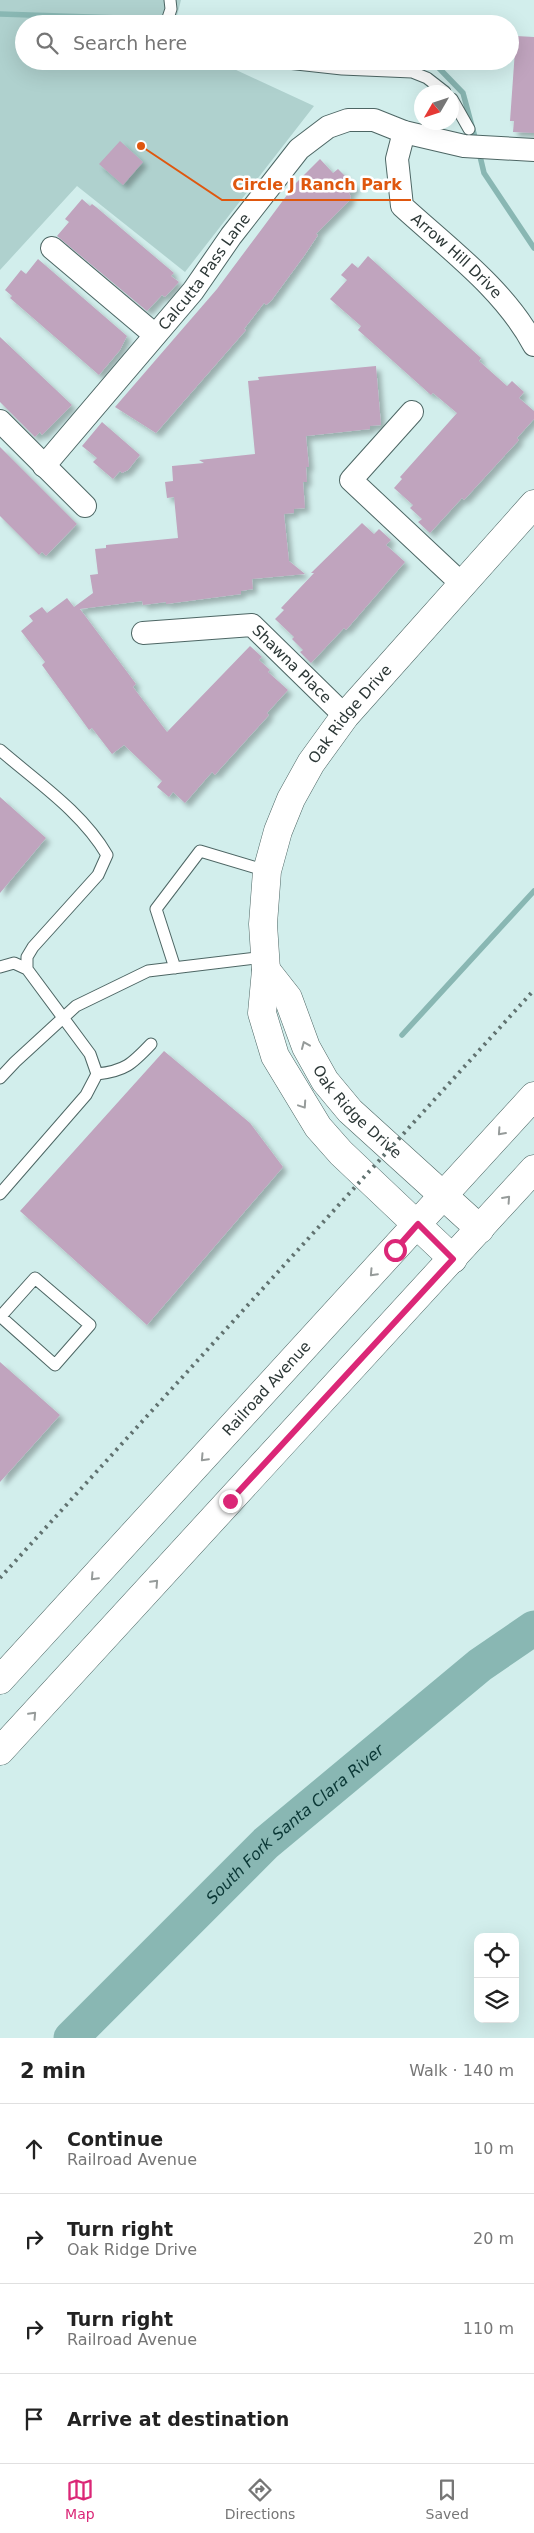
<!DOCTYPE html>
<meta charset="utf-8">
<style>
:root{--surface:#fff;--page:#f6f6f6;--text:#222;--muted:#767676;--line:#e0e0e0;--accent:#db2777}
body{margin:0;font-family:"DejaVu Sans",sans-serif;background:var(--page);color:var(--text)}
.controls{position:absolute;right:15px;bottom:15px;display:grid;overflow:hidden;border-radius:10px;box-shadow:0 5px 20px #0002}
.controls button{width:45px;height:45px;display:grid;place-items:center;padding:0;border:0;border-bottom:1px solid var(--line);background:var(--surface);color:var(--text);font:25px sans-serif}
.compass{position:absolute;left:414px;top:85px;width:45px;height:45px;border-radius:50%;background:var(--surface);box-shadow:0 5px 20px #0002;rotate:231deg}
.stop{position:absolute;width:15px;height:15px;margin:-11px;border:4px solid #db2777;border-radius:50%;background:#fff}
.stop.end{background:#db2777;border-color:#fff;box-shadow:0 1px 5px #0008}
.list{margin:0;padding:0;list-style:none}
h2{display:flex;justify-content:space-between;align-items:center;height:65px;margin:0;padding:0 20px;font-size:21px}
h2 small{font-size:16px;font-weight:400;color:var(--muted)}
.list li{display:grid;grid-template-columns:32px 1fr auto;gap:15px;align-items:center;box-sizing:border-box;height:90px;padding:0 20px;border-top:1px solid var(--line)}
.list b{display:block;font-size:19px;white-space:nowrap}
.list p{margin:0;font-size:16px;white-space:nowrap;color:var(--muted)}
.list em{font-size:16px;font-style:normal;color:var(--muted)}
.icon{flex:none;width:28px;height:28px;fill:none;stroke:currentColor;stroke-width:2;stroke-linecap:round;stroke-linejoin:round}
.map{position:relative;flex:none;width:534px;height:2038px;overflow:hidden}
.search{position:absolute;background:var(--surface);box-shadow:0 5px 20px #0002;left:15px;right:15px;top:15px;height:55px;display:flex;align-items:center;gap:12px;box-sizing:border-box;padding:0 18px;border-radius:28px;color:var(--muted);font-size:19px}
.sheet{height:425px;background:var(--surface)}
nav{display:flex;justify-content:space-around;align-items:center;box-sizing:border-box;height:70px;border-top:1px solid var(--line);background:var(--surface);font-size:14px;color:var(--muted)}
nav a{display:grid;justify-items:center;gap:2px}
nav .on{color:var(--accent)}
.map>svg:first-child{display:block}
.green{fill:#afd1ce}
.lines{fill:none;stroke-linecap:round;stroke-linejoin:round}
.stream{stroke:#89b7b3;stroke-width:5.5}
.river{stroke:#89b7b3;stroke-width:35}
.building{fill:#c0a4be;filter:url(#shadow)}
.service-casing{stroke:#4d6664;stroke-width:13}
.minor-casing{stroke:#4d6664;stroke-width:24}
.secondary-casing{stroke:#4d6664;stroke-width:29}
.primary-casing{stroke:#4d6664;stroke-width:29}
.service{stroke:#fff;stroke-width:11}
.minor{stroke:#fff;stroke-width:22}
.secondary{stroke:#fff;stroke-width:28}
.primary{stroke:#fff;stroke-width:28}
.rail{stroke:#617270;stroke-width:4;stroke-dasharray:2.5 5;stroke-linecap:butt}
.oneway{stroke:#969b9a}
.route{stroke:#db2777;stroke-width:6}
.labels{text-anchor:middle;stroke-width:5;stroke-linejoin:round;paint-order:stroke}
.street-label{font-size:15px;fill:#2c3736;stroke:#fff}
.water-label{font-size:16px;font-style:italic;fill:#0a3735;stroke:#fff}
.leader{fill:none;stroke:#df570e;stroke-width:2}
.callout-dot{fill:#df570e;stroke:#fff;stroke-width:2}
.callout-label{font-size:16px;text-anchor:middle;font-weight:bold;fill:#df570e;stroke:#fff;stroke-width:5;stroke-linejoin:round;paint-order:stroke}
</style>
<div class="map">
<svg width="534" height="2038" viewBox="0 0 534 2038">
<defs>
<filter id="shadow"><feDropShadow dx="4.5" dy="4.5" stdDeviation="2.5" flood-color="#0004"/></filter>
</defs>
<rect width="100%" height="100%" fill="#d2eeec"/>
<!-- green -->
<path class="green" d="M0,0H181L175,24H24V61H208L234,69L314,106L185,272L77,186L0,270Z"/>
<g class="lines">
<!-- stream -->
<path class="stream" d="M0,14L151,19
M180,22L192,24
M428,61L434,63L463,93L476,141
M479,152L484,173L534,248
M402,1035L534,891"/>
<!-- river -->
<path class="river" id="s1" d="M71,2038L266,1843L480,1665L534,1628"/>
</g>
<!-- building -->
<path class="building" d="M516,36L534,37V133L513,132L514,121H510Z
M120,141L143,162L123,185L99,164Z
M320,159L333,173L338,169L356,187L349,194L351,196L349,201L316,234L318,235L304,256L271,301L266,305L264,303L244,329L246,330L156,433L115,407L217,289L296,183Z
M82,199L90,206L92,204L96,207L174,273L171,276L179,282L165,297L162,295L147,311L57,236L69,222L65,219Z
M368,256L481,358L479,361L507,386L512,381L524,392L519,398L534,411V419L517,438L519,440L464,500L462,498L430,533L418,522L422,519L410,508L413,505L394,488L402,479L400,477L457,413L433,393L431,395L375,345L358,330L361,326L330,299L347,280L341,275L352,263L358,268Z
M38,259L127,336L120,350L99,375L10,298L12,296L5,290L21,270L26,274Z
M0,337L72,405L42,435L40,432L35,437L0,402Z
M376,366L381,425L370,426V429L306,436L309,467H306L307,482H303L305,508L294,509V513L284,514L289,561L305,574L252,579L253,589L241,591V594L166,604V602L143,605L142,601L80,609L136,684L133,687L167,732L250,646L262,657L259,660L270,670L268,672L288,690L267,713L269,715L220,769L215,775L212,772L185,803L173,792L169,797L157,787L162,781L124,745L112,754L92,728L89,730L42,665L45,662L21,631L33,621L29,616L42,607L47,613L67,598L74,607L93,593L90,575L98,574L95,549L106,548V545L178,538L174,497L167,498L165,482L173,481L172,466L204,463L199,460L255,454L248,381L259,380L258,377Z
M102,422L140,455L128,470L122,473L120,471L113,479L93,462L97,458L82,446Z
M0,447L77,524L46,556L42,552L39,555L0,516Z
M362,523L374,534L379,529L391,540L386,545L405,562L346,630L344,628L311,663L300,652L303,650L292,639L294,637L275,619L284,610L281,608L314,573H311Z
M0,797L46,838L0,893Z
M164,1051L250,1123L283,1167L147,1325L20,1211Z
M0,1362L60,1415L0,1482Z"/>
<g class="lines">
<defs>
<path id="service" d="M166,24L171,9L170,0
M269,61L342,69L412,72L427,78L445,92
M452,99L469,129
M0,750C37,782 82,812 107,855L98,875L33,947L27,957V969
M0,967L14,963L27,969L90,1054L97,1074L86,1095L0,1194
M175,968L156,909L200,851L267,871
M97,1074C125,1071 132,1064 151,1044
M0,1078L15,1062L76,1006L148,971L265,957
M0,1316L55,1365L90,1325L35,1278L1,1316"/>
<g id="minor">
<path id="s2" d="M404,132L397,159L402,206C449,249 504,289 534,345"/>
<path d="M52,248L155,335"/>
<path d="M412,412L351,480L463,585"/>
<path d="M0,421L85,506"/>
<path id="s3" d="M44,466L193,291L231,236L299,149L328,127L348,120H374L404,132L464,146L534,150"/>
<path id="s4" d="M143,633L252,625L345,716"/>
</g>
<g id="secondary">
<path id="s5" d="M266,970L288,998L306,1047L325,1081L350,1111L480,1229"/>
<path id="s6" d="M453,1259L341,1153L318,1127L275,1056L262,1013L266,970L263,924L267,871L278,831L291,799L311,763L345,716L534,504"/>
</g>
<g id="primary">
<path id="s7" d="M0,1680L534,1096"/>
<path d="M0,1751L534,1169"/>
</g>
</defs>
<!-- service casing -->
<use href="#service" class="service-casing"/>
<!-- minor casing -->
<use href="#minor" class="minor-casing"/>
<!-- secondary casing -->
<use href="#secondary" class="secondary-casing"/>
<!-- primary casing -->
<use href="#primary" class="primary-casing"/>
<!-- service -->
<use href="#service" class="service"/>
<!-- minor -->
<use href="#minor" class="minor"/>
<!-- secondary -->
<use href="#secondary" class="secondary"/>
<!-- primary -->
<use href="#primary" class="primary"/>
<!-- rail -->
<path class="rail" d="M0,1578L534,990"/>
</g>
<!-- one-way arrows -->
<defs><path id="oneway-chevron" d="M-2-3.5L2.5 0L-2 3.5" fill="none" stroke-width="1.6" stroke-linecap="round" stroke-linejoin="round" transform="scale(1.25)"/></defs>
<g class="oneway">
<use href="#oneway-chevron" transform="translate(305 1045) rotate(-113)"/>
<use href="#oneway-chevron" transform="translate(303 1105) rotate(56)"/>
<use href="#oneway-chevron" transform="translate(501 1132) rotate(132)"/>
<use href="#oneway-chevron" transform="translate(507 1199) rotate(-48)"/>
<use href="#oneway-chevron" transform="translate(373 1273) rotate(133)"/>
<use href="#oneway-chevron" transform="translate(204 1458) rotate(133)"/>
<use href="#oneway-chevron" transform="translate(94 1577) rotate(133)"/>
<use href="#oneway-chevron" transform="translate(155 1583) rotate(-47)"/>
<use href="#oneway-chevron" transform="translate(33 1715) rotate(-47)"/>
</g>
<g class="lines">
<!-- route -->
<path class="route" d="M230,1501L453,1259L418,1224L395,1250"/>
</g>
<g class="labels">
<!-- street labels -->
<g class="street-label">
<text dy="5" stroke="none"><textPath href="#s2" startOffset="149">Arrow Hill Drive</textPath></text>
<text dy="5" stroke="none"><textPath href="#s3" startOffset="252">Calcutta Pass Lane</textPath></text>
<text dy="5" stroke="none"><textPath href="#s4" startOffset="165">Shawna Place</textPath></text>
<text dy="5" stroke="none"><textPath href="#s6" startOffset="639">Oak Ridge Drive</textPath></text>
<text dy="5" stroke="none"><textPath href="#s5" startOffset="171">Oak Ridge Drive</textPath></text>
<text dy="5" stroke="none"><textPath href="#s7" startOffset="395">Railroad Avenue</textPath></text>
</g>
<!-- water labels -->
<g class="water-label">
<text dy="6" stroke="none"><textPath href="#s1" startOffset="310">South Fork Santa Clara River</textPath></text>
</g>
</g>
<!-- callouts -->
<path class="leader" d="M141 146L222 200H411"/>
<circle class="callout-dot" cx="141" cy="146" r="5"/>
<g class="callout-label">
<text x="317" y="190">Circle J Ranch Park</text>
</g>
</svg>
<div class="controls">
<button><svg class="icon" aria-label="locate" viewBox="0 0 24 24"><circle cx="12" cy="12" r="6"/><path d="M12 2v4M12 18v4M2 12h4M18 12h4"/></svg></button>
<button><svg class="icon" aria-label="layers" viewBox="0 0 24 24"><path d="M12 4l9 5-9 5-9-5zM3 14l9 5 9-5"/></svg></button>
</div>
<svg class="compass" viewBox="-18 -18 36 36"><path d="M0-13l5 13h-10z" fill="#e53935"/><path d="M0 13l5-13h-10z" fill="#767676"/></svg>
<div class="stop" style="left:395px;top:1250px"></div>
<div class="stop end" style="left:230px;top:1501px"></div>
<div class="search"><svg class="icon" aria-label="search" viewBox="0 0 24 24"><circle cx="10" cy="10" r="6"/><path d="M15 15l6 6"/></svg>Search here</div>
</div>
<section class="sheet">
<h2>2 min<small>Walk · 140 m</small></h2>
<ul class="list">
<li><svg class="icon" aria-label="ahead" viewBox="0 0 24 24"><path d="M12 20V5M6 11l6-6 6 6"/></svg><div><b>Continue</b><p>Railroad Avenue</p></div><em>10 m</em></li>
<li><svg class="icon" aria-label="right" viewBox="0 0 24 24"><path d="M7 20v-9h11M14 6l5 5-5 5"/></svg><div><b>Turn right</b><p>Oak Ridge Drive</p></div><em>20 m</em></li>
<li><svg class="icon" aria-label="right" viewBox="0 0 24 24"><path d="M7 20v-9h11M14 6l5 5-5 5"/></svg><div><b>Turn right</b><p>Railroad Avenue</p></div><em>110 m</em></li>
<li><svg class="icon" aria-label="arrive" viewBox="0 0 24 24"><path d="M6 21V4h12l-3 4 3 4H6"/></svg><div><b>Arrive at destination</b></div></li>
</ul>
</section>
<nav>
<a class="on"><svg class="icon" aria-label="map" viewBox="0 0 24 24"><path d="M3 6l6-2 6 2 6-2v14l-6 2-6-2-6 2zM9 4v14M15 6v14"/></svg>Map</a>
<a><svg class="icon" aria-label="directions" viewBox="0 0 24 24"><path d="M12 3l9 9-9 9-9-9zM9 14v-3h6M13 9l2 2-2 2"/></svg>Directions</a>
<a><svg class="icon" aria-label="saved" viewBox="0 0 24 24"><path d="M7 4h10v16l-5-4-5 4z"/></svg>Saved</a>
</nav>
